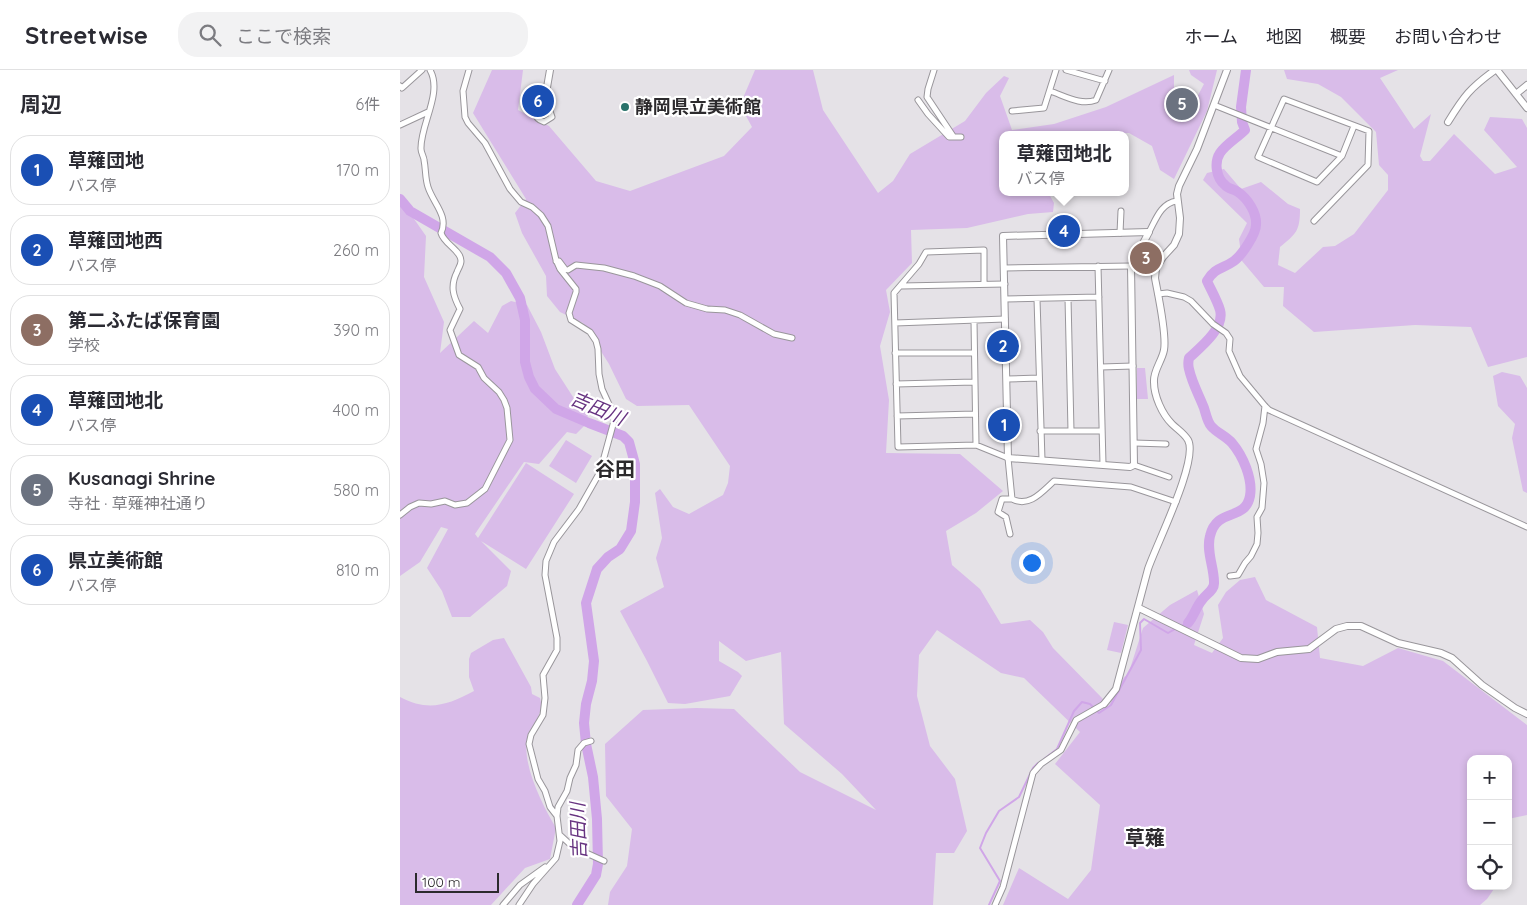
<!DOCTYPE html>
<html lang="ja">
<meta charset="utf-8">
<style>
:root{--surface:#fff;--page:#f2f2f3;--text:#2b2b33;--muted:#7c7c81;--line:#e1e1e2;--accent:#29726b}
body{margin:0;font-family:Quicksand,"Noto Sans JP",sans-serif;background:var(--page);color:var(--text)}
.controls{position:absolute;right:15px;bottom:15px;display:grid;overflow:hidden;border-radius:10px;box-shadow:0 2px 8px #0003}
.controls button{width:45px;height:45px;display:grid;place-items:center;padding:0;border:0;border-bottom:1px solid var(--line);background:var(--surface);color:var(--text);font:25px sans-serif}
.scale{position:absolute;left:15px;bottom:12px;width:84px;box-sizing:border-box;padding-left:5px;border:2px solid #2c2a2d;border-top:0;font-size:14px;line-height:18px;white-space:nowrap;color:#2c2a2d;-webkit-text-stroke:4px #fff;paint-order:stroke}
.you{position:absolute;left:631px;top:492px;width:18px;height:18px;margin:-12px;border:4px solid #fff;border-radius:50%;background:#1a73e8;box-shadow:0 0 0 8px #1a73e833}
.badge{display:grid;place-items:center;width:32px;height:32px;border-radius:50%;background:var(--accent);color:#fff;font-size:16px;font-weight:700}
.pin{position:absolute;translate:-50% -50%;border:2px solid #fff;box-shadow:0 1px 5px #0006}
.popup{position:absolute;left:599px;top:61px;width:130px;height:65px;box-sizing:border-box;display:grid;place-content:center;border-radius:10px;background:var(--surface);filter:drop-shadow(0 1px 4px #0005);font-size:16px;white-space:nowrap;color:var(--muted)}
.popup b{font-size:19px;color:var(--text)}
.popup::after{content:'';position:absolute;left:50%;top:100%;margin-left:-10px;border:10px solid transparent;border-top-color:var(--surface)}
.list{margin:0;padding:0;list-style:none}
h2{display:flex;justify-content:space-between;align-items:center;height:65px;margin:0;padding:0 20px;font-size:21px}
h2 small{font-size:16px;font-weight:400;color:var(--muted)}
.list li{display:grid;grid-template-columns:32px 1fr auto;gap:15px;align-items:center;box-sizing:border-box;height:70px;margin:0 10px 10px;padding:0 10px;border:1px solid var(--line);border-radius:20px}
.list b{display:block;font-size:19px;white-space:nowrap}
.list p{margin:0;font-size:16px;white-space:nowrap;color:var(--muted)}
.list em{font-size:16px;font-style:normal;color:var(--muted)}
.icon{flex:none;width:28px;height:28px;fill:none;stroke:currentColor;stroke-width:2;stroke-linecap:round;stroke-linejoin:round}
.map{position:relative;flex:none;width:1127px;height:835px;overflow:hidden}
header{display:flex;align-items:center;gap:30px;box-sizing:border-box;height:70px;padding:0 25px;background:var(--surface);border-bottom:1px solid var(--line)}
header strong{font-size:24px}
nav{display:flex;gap:28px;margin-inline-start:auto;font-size:18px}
.search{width:350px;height:45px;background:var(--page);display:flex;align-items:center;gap:12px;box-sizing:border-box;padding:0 18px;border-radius:20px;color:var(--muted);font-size:19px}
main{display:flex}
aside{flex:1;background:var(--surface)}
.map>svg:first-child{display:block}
.green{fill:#d9bce9}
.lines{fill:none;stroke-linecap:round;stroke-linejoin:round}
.stream{stroke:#d0a6e8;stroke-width:2}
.river{stroke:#d0a6e8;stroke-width:10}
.minor-casing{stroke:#99969b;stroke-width:7}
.tertiary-casing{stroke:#99969b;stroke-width:8}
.minor{stroke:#fff;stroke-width:5}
.tertiary{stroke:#fff;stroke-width:6}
.poi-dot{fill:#29726b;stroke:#fff;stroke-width:2}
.labels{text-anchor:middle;stroke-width:4.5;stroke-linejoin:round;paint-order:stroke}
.poi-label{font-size:18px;font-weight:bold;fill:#2c2a2d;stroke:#fff;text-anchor:start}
.water-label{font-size:19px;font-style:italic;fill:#673381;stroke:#fff}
.quarter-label{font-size:20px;font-weight:bold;fill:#2c2a2d;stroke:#fff}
</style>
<header>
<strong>Streetwise</strong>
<div class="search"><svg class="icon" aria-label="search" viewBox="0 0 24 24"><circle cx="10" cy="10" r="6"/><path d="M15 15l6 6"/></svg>ここで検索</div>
<nav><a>ホーム</a><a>地図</a><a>概要</a><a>お問い合わせ</a></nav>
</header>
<main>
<aside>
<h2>周辺<small>6件</small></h2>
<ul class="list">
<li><span class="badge" style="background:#1a4fb4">1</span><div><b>草薙団地</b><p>バス停</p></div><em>170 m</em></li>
<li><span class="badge" style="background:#1a4fb4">2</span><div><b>草薙団地西</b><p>バス停</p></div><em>260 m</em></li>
<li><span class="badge" style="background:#8d6e63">3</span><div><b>第二ふたば保育園</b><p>学校</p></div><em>390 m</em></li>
<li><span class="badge" style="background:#1a4fb4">4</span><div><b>草薙団地北</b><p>バス停</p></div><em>400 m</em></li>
<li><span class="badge" style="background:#6b7280">5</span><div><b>Kusanagi Shrine</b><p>寺社 · 草薙神社通り</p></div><em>580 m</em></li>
<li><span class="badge" style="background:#1a4fb4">6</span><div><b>県立美術館</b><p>バス停</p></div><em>810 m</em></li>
</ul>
</aside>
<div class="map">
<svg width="1127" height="835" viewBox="0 0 1127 835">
<rect width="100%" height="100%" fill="#e5e2e7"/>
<!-- green -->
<path class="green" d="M92,0H123L118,40L149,56L196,111L230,121L324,86L352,57L340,35L355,0H413L423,40L478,123L493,111L510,84L565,51L586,23L604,6L609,8L600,26L612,60L654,54L706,37L774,5V43L787,46L804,14L791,5L789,0H817L807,41L774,109L760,100L752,76L729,63L603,65V122H648L654,133L653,142L628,144L567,158L511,160L512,193L486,220L490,242L480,276L489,330L486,383L560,384L603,421L576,443L546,461L552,495L580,519L601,554L630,550L643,562L653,578L703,629L708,637L724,607L728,605L743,558L770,535L797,520L804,544L794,575L812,583L823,568L818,535L826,522L840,510L855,507L866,530L917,557L920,588L963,596L998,578L1043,591L1127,655V745L1108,749V689H1071V816H1096L1087,829L1080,835H603L619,798L668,829L691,800L700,735L655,694L680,662L624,608L601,603L537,560L519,585L517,626L530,676L555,709L567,761L554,783H536L533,835H208L210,822L227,796L232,759L206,726L205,674L243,640L296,638L334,639L400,702L476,740L442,704L384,654L381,582L346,591L319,571V591L338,602L342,606L330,626L285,634L268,633L247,591L220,541L264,517L256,488L262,468L255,423L260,419L273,437L289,444L323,425L328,413L330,396L289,335L237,336L226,329L209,294L183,253L160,242L147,226L146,206L122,163L115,143L126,129L73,43Z
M884,0H998L980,8L1014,59L1031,44L1020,86L1023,91H1030L1054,64L1095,104L1117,97L1084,60L1090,47L1122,49L1127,58V287L1088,297L1071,257L1015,255L914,262L883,236L884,217H864L842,191L839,169L847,153L803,110L807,103L824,99L841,119L861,112L888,134L900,139C900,161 896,164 880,177L878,195L895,203L923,177L935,176L954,164L988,120V105L979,95L976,62L941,27L918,14L887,9Z
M0,129L26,166L24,207L44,252L40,283L74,251L88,263L102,236L111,231L127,235L141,262L155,299L175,330L188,345L185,355L176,364L167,362L139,394L124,392L75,464L78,468L126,393L174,424L126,499L81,471L111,501L107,516L70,547H52L42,521L27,498L48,459L41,457L20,492L0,506Z
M737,298H745L748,329H737Z
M1102,302L1120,306L1127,318V423L1123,421L1112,368L1115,354L1098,336L1093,306Z
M166,370L192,386L176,413L149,396Z
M714,552L728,555L721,583L707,580Z
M104,568L131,617L132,624L140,628L142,637C140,641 139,646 136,651C134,655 130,659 128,664C120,692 142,734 156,758L150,789L125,798L91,835H0V627C28,642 48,635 74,621L69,607V589L71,583L93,570Z"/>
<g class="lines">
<!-- stream -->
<path class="stream" d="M781,556L788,553
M644,689L657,679L674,641L682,632L690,634L699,643L711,635L741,580L740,553L744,549L768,563L777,558
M589,835L600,811L580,778L586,763L599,741L619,727L633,698L638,693"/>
<!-- river -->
<path class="river" d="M0,129L10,141L90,187L106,203L120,228L125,250V292L129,307L135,319L156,339L189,353L223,366L229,372L235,394V432L231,461L220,479L208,487L197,499L186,533L194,591L192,611L186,634L184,653L186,674L193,707L197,749L198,794L196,805L177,835
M788,553C794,546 796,537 802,530C806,524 815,520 814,512C814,497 806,481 810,466C817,437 845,452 850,426C853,409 843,386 832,373C826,366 817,363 811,356C807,351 806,344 804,338C799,325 792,313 789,299C788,295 788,292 789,288C801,277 825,258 820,240C817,230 811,220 807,211C815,197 823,199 834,191C842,185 856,164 856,155C857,143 848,129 838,122C834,119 828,119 825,115C816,108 814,92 820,83C826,74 837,68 845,60L842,52L841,37L846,0"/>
<defs>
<path id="minor" d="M69,0L63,21L65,47L68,53L85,73L110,119L121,132L132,137L141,145L148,156L156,190L160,199L176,219V222L169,243L171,250L190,262L196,271L198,279L199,304L202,319L213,343L214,351L200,402L179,439L154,472L146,491L145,505L157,568V580L143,605L145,628L143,645L131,665L129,674L138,709L145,721L150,737L157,746L160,771L156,788L133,814L119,835
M534,0L528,19L527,27L553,66
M666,0L705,11
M0,16L2,18L22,0
M650,21C665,26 681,36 696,30L709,0
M145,27C138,35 129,47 144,52L152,47L145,27L146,23
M518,30L528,44L549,67H561
M814,35L942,86
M612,41L644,38L656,0
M0,55L28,42
M914,151L968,95L969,61L884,29L858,87L917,112L942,86L954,56
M749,162C756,149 761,133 777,131
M720,163L721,141
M156,191H159L165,199L168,200L176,195L204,198L234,206L260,216L286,233L307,239L325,240L340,245L374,264L392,268
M698,196L703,394
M605,198L731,196
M584,214V180L526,182L519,194L494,223L498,377L576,375L608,388L612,429C629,438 642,422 654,411L731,417L776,432
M501,216L605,214
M758,224L767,223L784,227L791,231L813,254L826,263L830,269L829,281L840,306L865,336L869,340L1127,457
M668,228L671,361
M605,229L699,227
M637,229L642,390
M574,251L576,375
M495,253L605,249
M495,283H574
M701,297L733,296
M607,309L639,308
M496,314L574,312
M497,346L575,344
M640,361H702
M734,373L766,374
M734,395L769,407
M0,445L10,437L19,433L31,434L45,431L55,435L67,433L85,419L110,370L107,338L104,330L99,322L84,308L78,297L59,285L50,260L60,239C53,226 50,216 57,202C58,199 61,195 61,191C61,180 44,174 41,163C49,146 33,133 28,117C25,108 26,100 24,90C24,87 21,83 21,79C20,55 43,23 30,0
M610,464L606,447L598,442L602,429H612
M830,506L838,505L845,493L851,486L857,474L858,463L857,447L862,438L864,413L861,394L856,379L863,353L865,336
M157,746L158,737L167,721L170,708L176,695L178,680L184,673L191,671
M160,765L173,777L204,791
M103,835L120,815L145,797
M595,835L603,817L633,703L641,694L661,680L676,650L704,634"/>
<path id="tertiary" d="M1097,0L1127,38
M146,23L150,0
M1116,24L1127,15
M1048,52C1064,26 1070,18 1095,0
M749,162L731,196L734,395L730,397L608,388L603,166Z
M739,538L841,588L858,589L877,582L909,579L936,559L947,556H961L998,573L1041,583L1052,588L1082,615L1115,638L1127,644
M704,634L716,619L748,499C756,475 799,390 788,370C784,363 777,359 772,354C762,344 754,326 754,312C753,301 762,291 764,280C767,264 758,225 755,208L756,198L763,187L774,175L779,164L780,148L777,124L779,116L797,79L827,0"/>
</defs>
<!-- minor casing -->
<use href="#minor" class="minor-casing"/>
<!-- tertiary casing -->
<use href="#tertiary" class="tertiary-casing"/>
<!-- minor -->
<use href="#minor" class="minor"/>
<!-- tertiary -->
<use href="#tertiary" class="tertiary"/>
</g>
<!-- markers -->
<circle class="poi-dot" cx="225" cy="37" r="5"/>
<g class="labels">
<!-- poi labels -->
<g class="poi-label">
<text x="235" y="43">静岡県立美術館</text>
</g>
<!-- water labels -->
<g class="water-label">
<text transform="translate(198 338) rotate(23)" y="7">吉田川</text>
<text transform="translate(178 761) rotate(-92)" y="7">吉田川</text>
</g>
<!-- quarter labels -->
<g class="quarter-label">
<text x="215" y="406">谷田</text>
<text x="745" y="775">草薙</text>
</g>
</g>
</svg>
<div class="controls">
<button>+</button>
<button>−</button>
<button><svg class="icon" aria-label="locate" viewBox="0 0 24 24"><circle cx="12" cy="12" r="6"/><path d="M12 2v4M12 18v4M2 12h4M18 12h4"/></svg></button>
</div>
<div class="scale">100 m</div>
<div class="you"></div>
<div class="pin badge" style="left:604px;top:355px;background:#1a4fb4">1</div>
<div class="pin badge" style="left:603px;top:276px;background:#1a4fb4">2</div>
<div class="pin badge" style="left:746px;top:188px;background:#8d6e63">3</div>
<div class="pin badge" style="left:664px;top:161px;background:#1a4fb4">4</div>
<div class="popup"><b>草薙団地北</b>バス停</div>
<div class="pin badge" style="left:782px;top:34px;background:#6b7280">5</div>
<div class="pin badge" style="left:138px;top:31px;background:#1a4fb4">6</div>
</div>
</main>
